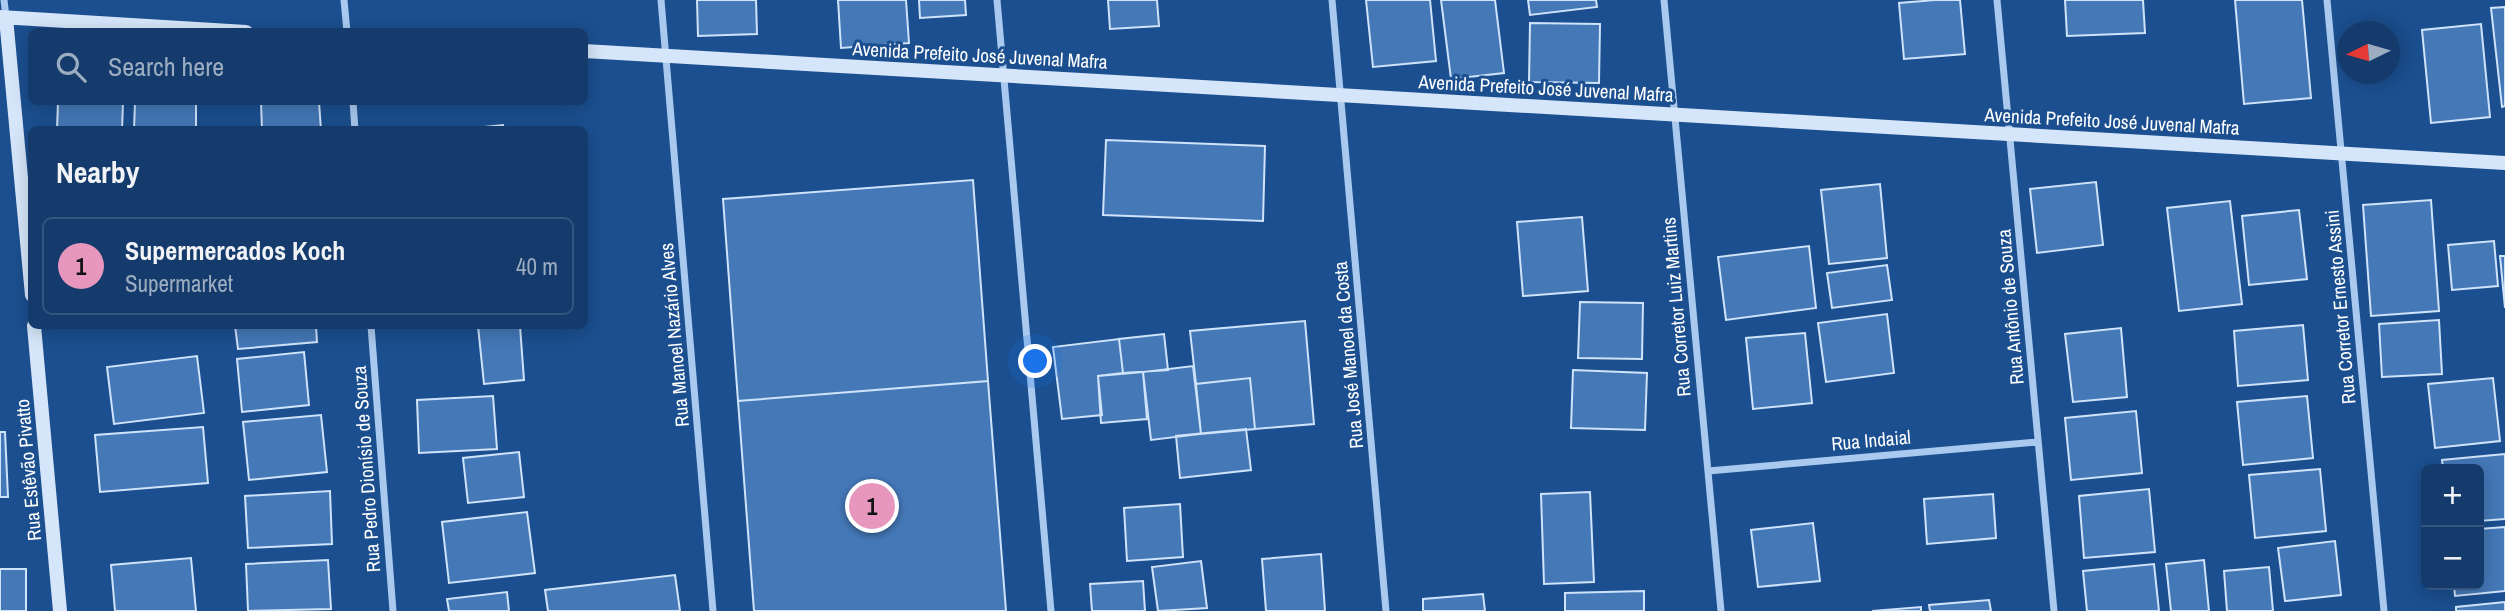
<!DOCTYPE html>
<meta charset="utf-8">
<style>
:root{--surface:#143b6b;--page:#1d4271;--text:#f1f3f6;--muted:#9dadc1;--line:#33557e;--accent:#e797bd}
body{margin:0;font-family:"Archivo Narrow",sans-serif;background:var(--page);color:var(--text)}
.controls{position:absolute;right:21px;bottom:21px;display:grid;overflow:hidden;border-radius:10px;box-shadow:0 4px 18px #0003}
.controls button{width:63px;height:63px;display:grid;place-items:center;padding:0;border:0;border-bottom:2px solid var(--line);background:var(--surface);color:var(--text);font:35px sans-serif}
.compass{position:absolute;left:2337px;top:21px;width:63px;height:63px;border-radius:50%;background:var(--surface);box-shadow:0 4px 18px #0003;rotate:265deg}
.you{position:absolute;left:1036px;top:362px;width:24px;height:24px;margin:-18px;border:5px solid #fff;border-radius:50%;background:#1a73e8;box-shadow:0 0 0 10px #1a73e833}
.badge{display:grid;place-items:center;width:46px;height:46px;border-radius:50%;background:var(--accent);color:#111;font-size:23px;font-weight:700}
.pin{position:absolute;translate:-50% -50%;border:4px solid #fff;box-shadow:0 2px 7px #0006}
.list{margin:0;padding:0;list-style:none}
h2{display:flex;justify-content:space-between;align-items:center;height:91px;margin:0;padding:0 28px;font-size:30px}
h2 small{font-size:23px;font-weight:400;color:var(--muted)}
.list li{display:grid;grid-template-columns:46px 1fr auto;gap:21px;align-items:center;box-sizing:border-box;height:98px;margin:0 14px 14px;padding:0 14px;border:2px solid var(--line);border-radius:10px}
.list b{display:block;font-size:26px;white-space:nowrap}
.list p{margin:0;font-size:23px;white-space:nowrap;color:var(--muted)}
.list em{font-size:23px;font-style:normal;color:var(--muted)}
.icon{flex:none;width:38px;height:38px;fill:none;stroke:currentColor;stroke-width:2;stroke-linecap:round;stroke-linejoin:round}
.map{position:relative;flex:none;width:2505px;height:611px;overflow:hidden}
.search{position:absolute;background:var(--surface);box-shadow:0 4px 18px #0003;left:28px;top:28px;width:560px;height:77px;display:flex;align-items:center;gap:18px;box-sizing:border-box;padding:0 24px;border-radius:10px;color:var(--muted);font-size:26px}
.panel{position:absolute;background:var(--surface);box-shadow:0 4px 18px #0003;left:28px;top:126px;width:560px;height:203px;border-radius:10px}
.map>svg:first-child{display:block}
.building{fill:#4478b7;stroke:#cfe3fa;stroke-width:2}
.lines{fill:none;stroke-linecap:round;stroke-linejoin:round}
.street{stroke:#a9c9ee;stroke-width:7}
.secondary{stroke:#d6e6fa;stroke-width:14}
.labels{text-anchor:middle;stroke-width:6;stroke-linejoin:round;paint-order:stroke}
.street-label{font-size:19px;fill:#fff;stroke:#1b4f8f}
</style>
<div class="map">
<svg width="2505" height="611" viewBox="0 0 2505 611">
<rect width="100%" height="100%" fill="#1b4f8f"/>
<!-- building -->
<path class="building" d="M697,0H756L757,34L698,36Z
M838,0H906L909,43L841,48Z
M919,0H965L966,15L920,18Z
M1108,0H1157L1159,26L1110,29Z
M1366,0H1430L1436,61L1373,67Z
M1441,0H1495L1504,73L1451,79Z
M1528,0H1596L1597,7L1530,15Z
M1935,0H1960L1965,54L1904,59L1899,3Z
M2065,0H2143L2145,33L2067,36Z
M2235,0H2302L2311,98L2244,104Z
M2505,7V106L2502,107L2491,8Z
M1530,23L1600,24L1599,83L1529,82Z
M2481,24L2490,117L2431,123L2422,30Z
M58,102H123L122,130H57Z
M135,102H196V130H134Z
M261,102H319L321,130H262Z
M503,125L504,130H454Z
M1106,140L1265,146L1263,221L1103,215Z
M973,180L988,381L738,401L723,199Z
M2096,182L2103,245L2037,253L2030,189Z
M1880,184L1887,258L1829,264L1821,190Z
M2431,200L2439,311L2371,316L2363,205Z
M2230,201L2242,304L2179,311L2167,208Z
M2299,210L2307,279L2249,285L2242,216Z
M1582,217L1588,291L1523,296L1517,222Z
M2494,241L2498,286L2452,290L2448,245Z
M1809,246L1816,308L1726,320L1718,257Z
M2500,256H2505V308Z
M1887,265L1892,300L1832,308L1827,273Z
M1580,302L1643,303L1642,359L1578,358Z
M1887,314L1894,373L1826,382L1818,323Z
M2439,320L2442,374L2382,377L2379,324Z
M1305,321L1314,424L1255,429L1250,378L1196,384L1190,331Z
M2303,325L2308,380L2238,386L2234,331Z
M235,326H316L317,342L238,349Z
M478,326H520L524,380L484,384Z
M2121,328L2127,397L2073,402L2065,334Z
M1805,333L1812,403L1753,409L1746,338Z
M1164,334L1168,370L1123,373L1119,339Z
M1119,339L1123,373L1098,376L1102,415L1062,419L1053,347Z
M304,352L309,405L242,412L237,359Z
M197,356L204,413L114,424L107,367Z
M1193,366L1201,434L1151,440L1143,372Z
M1573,370L1647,373L1645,430L1571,428Z
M1143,372L1147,419L1101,423L1098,376Z
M1250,378L1255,429L1201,434L1196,384Z
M2493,378L2500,441L2435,448L2428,384Z
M988,381L1006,611H754L738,401Z
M493,396L497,449L419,453L417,400Z
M2307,396L2313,458L2243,465L2237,402Z
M2136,411L2142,473L2071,480L2065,418Z
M321,415L327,472L249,480L243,422Z
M203,427L208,483L100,492L95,435Z
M1246,429L1251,470L1180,478L1176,436Z
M0,432H5L8,497H0Z
M519,452L524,497L468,503L463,458Z
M2505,454V519L2479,521V469H2443L2442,460Z
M2320,469L2326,531L2255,538L2249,475Z
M2149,489L2155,552L2084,558L2079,496Z
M330,491L332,544L248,548L245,496Z
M1590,492L1594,582L1544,584L1541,494Z
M1993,494L1996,538L1927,544L1924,499Z
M1180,504L1183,557L1127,561L1124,508Z
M527,512L535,573L449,583L442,522Z
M1813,523L1820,581L1758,587L1751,530Z
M2505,527V591L2455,596L2454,585H2479V529Z
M2335,541L2341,595L2285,601L2278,548Z
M1321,554L1325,611H1266L1262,559Z
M191,558L196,611H115L111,565Z
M328,560L331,609L248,611L246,564Z
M2204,560L2209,611H2171L2166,564Z
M1201,561L1207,608L1158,611L1152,567Z
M2154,564L2159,611H2087L2083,571Z
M2269,567L2273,611H2227L2224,571Z
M0,569H26V611H0Z
M675,575L680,611H548L545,590Z
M1143,581L1145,611H1092L1090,584Z
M1644,591V611H1565V593Z
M507,592L509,611H449L447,599Z
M1483,594L1485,611H1423V599Z
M1989,600L1991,611H1930L1929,605Z
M2505,602V611H2456V607Z
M1921,607V611H1872Z"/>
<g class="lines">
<!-- street -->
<path class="street" d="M4,0L6,17
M344,0L347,32
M661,0L713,611
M997,0L1051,611
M1332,0L1386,611
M1664,0L1721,611
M1997,0L2054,611
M2327,0L2384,611
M353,102L355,130
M371,326L393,611
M1708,471L2038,442"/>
<!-- secondary -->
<path class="secondary" d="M0,17L246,32
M6,18L32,295
M584,51L2505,163
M34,326L60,611"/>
</g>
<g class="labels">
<!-- street labels -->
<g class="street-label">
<text transform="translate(980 55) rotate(3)" y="7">Avenida Prefeito José Juvenal Mafra</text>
<text transform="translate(1546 88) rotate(3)" y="7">Avenida Prefeito José Juvenal Mafra</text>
<text transform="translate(2112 121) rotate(3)" y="7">Avenida Prefeito José Juvenal Mafra</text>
<text transform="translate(1676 307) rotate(-95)" y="7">Rua Corretor Luiz Martins</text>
<text transform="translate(2010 307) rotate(-95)" y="7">Rua Antônio de Souza</text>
<text transform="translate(2340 307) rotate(-95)" y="7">Rua Corretor Ernesto Assini</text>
<text transform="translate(674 335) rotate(-95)" y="7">Rua Manoel Nazário Alves</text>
<text transform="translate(1348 355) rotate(-95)" y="7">Rua José Manoel da Costa</text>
<text transform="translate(1871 440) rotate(-5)" y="7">Rua Indaial</text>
<text transform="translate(366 469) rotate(-94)" y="7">Rua Pedro Dionísio de Souza</text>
<text transform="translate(28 470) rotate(-95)" y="7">Rua Estêvão Pivatto</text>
</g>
</g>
</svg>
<div class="controls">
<button>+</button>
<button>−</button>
</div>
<svg class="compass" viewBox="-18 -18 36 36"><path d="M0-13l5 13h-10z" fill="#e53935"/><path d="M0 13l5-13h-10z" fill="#9dadc1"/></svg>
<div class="you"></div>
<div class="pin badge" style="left:872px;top:506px">1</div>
<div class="search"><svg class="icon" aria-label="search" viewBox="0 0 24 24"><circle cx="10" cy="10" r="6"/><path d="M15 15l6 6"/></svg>Search here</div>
<section class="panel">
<h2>Nearby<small></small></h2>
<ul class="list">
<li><span class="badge">1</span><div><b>Supermercados Koch</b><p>Supermarket</p></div><em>40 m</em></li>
</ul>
</section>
</div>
